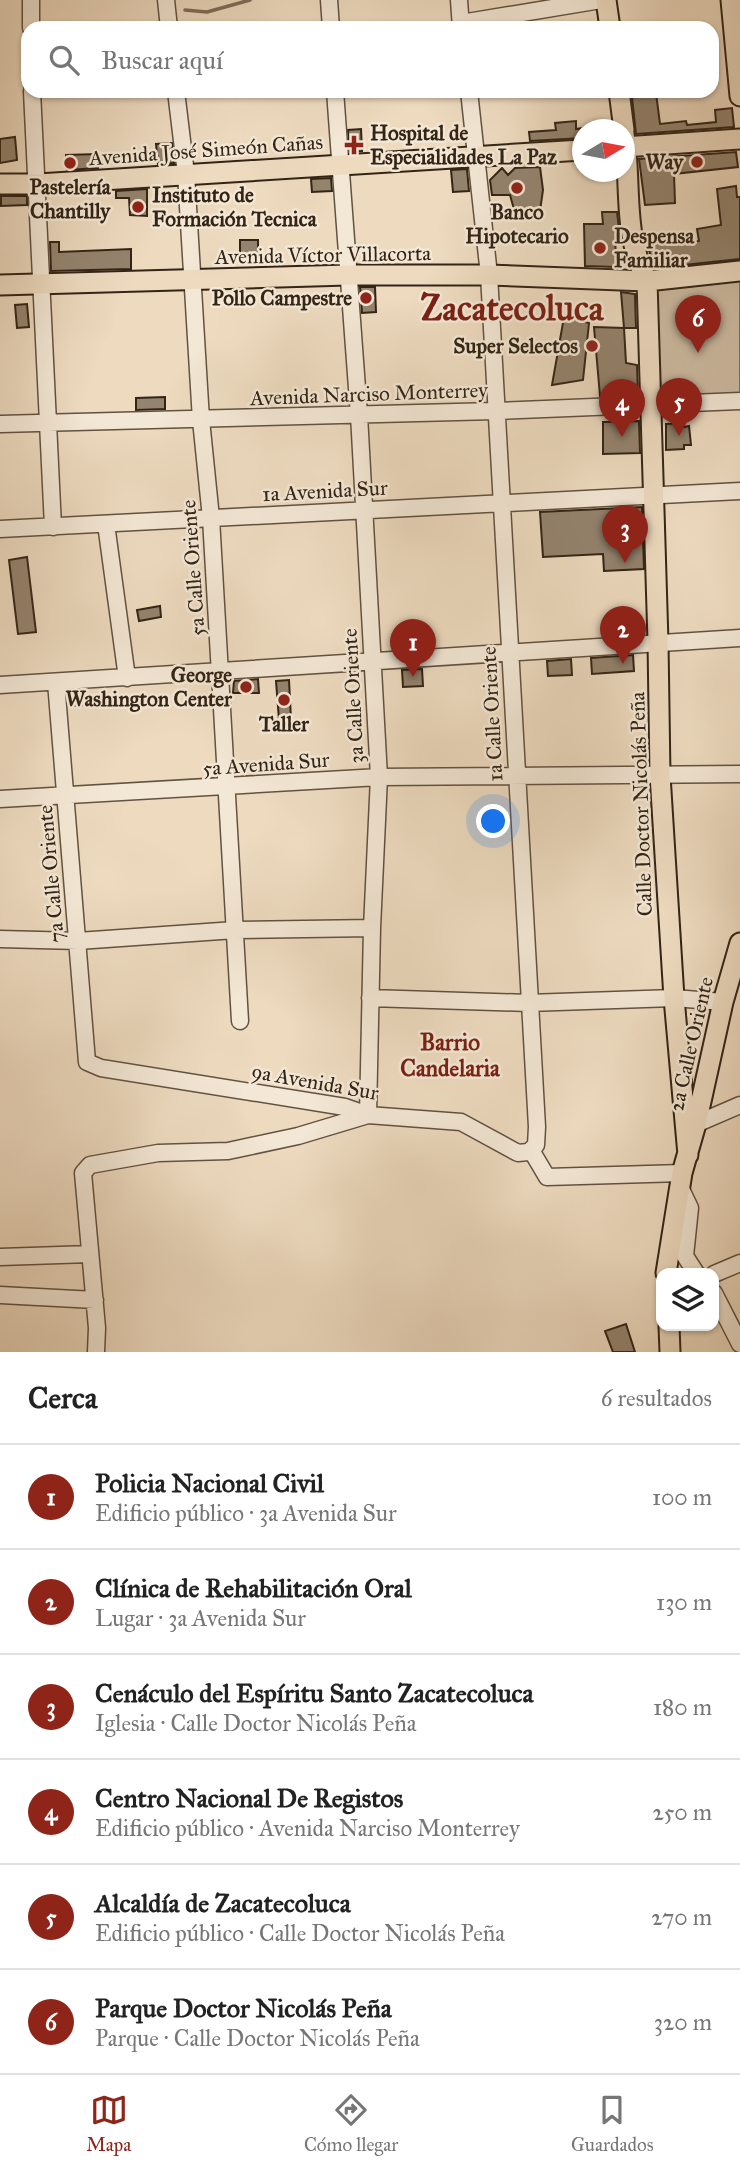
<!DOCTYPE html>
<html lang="es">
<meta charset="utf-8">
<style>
:root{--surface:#fff;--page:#f2f2f2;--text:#222;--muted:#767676;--line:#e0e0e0;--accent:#8f2418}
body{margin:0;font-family:"IM FELL Great Primer",serif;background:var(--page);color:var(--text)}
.controls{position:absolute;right:21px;bottom:21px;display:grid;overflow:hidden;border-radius:14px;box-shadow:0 2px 5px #0004}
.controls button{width:63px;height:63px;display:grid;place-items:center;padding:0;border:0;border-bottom:2px solid var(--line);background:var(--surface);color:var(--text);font:35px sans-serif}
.compass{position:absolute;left:572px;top:119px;width:63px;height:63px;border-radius:50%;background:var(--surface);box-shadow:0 2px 5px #0004;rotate:80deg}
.you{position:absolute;left:494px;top:822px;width:24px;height:24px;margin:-18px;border:5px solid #fff;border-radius:50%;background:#1a73e8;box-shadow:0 0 0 10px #1a73e833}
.badge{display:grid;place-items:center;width:46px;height:46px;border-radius:50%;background:var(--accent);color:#fff;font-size:23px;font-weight:700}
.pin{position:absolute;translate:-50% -58px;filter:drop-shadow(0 2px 4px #0008)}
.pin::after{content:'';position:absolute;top:37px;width:24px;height:21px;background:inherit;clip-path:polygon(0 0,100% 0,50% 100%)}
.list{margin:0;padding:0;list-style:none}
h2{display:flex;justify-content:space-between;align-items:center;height:91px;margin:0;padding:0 28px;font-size:30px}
h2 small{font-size:23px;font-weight:400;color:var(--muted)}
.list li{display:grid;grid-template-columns:46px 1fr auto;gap:21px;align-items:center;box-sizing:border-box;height:105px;padding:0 28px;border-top:2px solid var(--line)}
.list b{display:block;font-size:26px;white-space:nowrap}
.list p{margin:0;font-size:23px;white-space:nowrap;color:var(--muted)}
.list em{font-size:23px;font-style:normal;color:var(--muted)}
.icon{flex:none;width:38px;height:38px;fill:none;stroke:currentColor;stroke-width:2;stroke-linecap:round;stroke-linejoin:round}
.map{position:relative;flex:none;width:740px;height:1352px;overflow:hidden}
.search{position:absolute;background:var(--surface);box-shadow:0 2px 5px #0004;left:21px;right:21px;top:21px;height:77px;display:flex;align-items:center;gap:18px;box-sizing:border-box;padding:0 24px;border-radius:21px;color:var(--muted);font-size:26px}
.sheet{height:721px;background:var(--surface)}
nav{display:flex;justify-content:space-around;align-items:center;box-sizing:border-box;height:98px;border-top:2px solid var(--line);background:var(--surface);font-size:19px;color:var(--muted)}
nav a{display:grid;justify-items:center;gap:4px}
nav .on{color:var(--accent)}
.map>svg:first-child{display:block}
.green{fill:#cdbba2;stroke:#80705c;stroke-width:2}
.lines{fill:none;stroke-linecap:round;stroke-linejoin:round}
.stream{stroke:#7d6c59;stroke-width:3.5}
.building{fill:#94836e;stroke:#332416;stroke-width:2}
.minor-casing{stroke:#625240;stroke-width:19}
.major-casing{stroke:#332416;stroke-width:23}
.minor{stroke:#f3e7d5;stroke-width:16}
.major{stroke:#eddabf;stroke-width:19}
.poi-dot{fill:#8f2418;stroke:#f3e7d5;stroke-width:2.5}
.labels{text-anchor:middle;stroke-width:5;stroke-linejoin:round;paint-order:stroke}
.poi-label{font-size:21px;font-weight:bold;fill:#332416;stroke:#f3e7d5;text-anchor:end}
.street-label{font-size:21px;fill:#332416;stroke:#f3e7d5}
.neighbourhood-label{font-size:23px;font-weight:bold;fill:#7a1f14;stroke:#f3e7d5}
.town-label{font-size:35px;font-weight:bold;fill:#7a1f14;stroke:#f3e7d5}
</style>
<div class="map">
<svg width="740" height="1352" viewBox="0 0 740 1352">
<rect width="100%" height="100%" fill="#eddabf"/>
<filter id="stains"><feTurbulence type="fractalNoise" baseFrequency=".00286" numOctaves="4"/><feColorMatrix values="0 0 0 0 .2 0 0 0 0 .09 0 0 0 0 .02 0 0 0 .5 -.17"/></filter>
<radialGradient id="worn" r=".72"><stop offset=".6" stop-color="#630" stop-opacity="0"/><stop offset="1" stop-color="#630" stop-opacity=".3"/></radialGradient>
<!-- green -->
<path class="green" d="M740,279V394L657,399L655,288Z"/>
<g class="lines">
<!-- stream -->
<path class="stream" d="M185,10L207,12L250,0"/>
</g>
<!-- building -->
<path class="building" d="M656,93L660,124L686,121L687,125L716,122L715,110L732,108L734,127L636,134L632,97Z
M576,121V129L583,128V138L530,141L529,132L556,130L555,123Z
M361,129L362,151L350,152L348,130Z
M15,137L17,160L0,163V139Z
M172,143L174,163L158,164L156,144Z
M736,152L738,167L674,174L675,203L645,205L639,159Z
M97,154L98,168L67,170L66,155Z
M540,167L543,190L540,211L515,213L510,195H492L490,180L502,168L508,175L515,168Z
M467,169L469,191L453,192L451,170Z
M331,178L332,191L312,192L311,179Z
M736,186L737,197H740V259L655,268L645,239L667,236L668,245L699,241L697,229L721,225L717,189Z
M147,189V216L130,215L129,198H116V191Z
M1,196H27V205L1,206Z
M602,212H617L619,229H615L616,267L585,266L584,224H603Z
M240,240H258V257H240Z
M50,242H59V252L131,249V269L51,271Z
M360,287H375L376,312L362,313Z
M621,292L635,294L636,328H624Z
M27,304L29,327L17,328L15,305Z
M564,317L589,323L583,380L552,385Z
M594,327L624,328L626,363L637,365L638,395L600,396Z
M165,397V409L136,410V398Z
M639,421L640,453L603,454V422Z
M683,423L684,427L689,426L691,445H684V449L666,450V424Z
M642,507L644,569L604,571L603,554L543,557L540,512Z
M27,557L36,632L18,634L9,560Z
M160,606L161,617L139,621L137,610Z
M633,655L634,671L592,674L591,658Z
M571,659L572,675L548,676L547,661Z
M422,669L423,686L403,687L402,670Z
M258,679L259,693H233L234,681Z
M289,680L291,719L279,720L276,681Z
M84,690L85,705L69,706L67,691Z
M626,1324L635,1352H613L605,1331Z"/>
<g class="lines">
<defs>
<path id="minor" d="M31,0V28
M166,0L169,28
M329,0L331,28
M459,0L461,28
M461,23L601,0
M32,91L53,527
M176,91L186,174L201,420L211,518L240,1021
M335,91L359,415L379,777L372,928L368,1115
M469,91L489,275L537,1127L536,1145L531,1150
M0,424L495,411L740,401
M106,524L127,678
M0,529L740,491
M56,682L87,1062L101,1068L345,1107L368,1115L461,1122L518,1153L528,1152L531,1150
M0,685L740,638
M0,799L379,777L740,774
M0,939L78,941L235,930L372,928
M370,998L528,1003L674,998L723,1002
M696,1124L740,1105
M531,1150L547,1177L682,1173
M680,1187L690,1208L685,1256L696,1273
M0,1257L90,1254
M714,1274L740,1263
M714,1293L740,1344
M0,1295L95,1300
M96,1352L97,1328L83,1173L90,1165L158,1153L228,1151L298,1136L368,1115"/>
<path id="major" d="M606,0L610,28
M731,0L740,96
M619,91L624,130
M624,134C632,187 622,232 647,281L658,642L660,775L674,998L688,1155
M624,147L740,139
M0,184H38L582,150
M0,285L348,275H489L647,281L740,271
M666,1273L682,1173L696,1124L723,1002L740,943
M669,1326L670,1352"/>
</defs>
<!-- minor casing -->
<use href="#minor" class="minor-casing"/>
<!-- major casing -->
<use href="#major" class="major-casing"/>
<!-- minor -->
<use href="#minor" class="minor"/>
<!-- major -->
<use href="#major" class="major"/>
</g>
<!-- markers -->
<g class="poi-dot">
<path d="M350.5 134.5h7v7h7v7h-7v7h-7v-7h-7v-7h7z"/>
<circle cx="697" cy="162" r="7"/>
<circle cx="70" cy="163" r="7"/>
<circle cx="517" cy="188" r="7"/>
<circle cx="138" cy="207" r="7"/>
<circle cx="600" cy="248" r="7"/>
<circle cx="366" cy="298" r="7"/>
<circle cx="592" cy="346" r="7"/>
<circle cx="246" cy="687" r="7"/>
<circle cx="284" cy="700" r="7"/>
</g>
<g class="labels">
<!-- poi labels -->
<g class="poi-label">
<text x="370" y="140" text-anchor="start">Hospital de<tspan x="370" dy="24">Especialidades La Paz</tspan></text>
<text x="683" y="169">Way</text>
<text x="70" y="194" text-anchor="middle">Pastelería<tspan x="70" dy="24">Chantilly</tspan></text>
<text x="152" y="202" text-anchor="start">Instituto de<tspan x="152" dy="24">Formación Tecnica</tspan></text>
<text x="517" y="219" text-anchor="middle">Banco<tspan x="517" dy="24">Hipotecario</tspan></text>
<text x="614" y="243" text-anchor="start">Despensa<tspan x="614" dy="24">Familiar</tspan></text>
<text x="352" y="305">Pollo Campestre</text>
<text x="578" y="353">Super Selectos</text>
<text x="232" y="682">George<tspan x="232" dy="24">Washington Center</tspan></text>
<text x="284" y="731" text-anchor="middle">Taller</text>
</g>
<!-- street labels -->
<g class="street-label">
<text transform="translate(206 150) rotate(-4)" y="7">Avenida José Simeón Cañas</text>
<text transform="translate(323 255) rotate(-1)" y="7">Avenida Víctor Villacorta</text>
<text transform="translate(369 394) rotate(-2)" y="7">Avenida Narciso Monterrey</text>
<text transform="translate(325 491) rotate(-3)" y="7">1a Avenida Sur</text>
<text transform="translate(193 568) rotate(-94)" y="7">5a Calle Oriente</text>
<text transform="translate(353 696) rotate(-93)" y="7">3a Calle Oriente</text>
<text transform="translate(492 714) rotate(-93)" y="7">1a Calle Oriente</text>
<text transform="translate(266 764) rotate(-4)" y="7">5a Avenida Sur</text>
<text transform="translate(641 804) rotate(-92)" y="7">Calle Doctor Nicolás Peña</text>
<text transform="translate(51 874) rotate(-95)" y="7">7a Calle Oriente</text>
<text transform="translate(691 1044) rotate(-77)" y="7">2a Calle Oriente</text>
<text transform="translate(315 1082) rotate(10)" y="7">9a Avenida Sur</text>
</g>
<!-- neighbourhood labels -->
<g class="neighbourhood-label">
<text x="450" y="1050">Barrio<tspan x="450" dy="26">Candelaria</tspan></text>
</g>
<!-- town labels -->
<g class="town-label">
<text x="512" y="320">Zacatecoluca</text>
</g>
</g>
<rect width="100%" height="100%" filter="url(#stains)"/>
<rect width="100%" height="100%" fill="url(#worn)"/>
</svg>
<div class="controls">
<button><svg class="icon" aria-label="layers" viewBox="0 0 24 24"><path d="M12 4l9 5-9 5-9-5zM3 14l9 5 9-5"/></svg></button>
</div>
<svg class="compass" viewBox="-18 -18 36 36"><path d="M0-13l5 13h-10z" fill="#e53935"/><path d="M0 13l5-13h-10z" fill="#767676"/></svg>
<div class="you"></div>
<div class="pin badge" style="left:413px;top:677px">1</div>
<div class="pin badge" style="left:623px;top:664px">2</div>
<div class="pin badge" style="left:625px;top:563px">3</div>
<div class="pin badge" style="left:622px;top:437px">4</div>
<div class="pin badge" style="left:679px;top:436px">5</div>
<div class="pin badge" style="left:698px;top:353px">6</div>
<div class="search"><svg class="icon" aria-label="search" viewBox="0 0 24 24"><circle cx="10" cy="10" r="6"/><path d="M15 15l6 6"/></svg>Buscar aquí</div>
</div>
<section class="sheet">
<h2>Cerca<small>6 resultados</small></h2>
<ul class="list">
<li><span class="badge">1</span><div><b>Policia Nacional Civil</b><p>Edificio público · 3a Avenida Sur</p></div><em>100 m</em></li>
<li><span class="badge">2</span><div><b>Clínica de Rehabilitación Oral</b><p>Lugar · 3a Avenida Sur</p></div><em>130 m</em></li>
<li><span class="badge">3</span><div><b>Cenáculo del Espíritu Santo Zacatecoluca</b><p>Iglesia · Calle Doctor Nicolás Peña</p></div><em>180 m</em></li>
<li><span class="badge">4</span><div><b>Centro Nacional De Registos</b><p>Edificio público · Avenida Narciso Monterrey</p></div><em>250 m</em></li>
<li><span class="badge">5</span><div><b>Alcaldía de Zacatecoluca</b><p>Edificio público · Calle Doctor Nicolás Peña</p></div><em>270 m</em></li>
<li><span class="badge">6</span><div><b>Parque Doctor Nicolás Peña</b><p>Parque · Calle Doctor Nicolás Peña</p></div><em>320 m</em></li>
</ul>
</section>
<nav>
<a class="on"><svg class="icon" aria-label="map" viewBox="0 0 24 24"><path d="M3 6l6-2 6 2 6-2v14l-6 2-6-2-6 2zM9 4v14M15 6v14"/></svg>Mapa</a>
<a><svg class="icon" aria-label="directions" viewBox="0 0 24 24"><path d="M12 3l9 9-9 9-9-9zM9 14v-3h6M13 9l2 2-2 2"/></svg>Cómo llegar</a>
<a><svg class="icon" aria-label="saved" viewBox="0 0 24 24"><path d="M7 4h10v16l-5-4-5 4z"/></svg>Guardados</a>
</nav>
